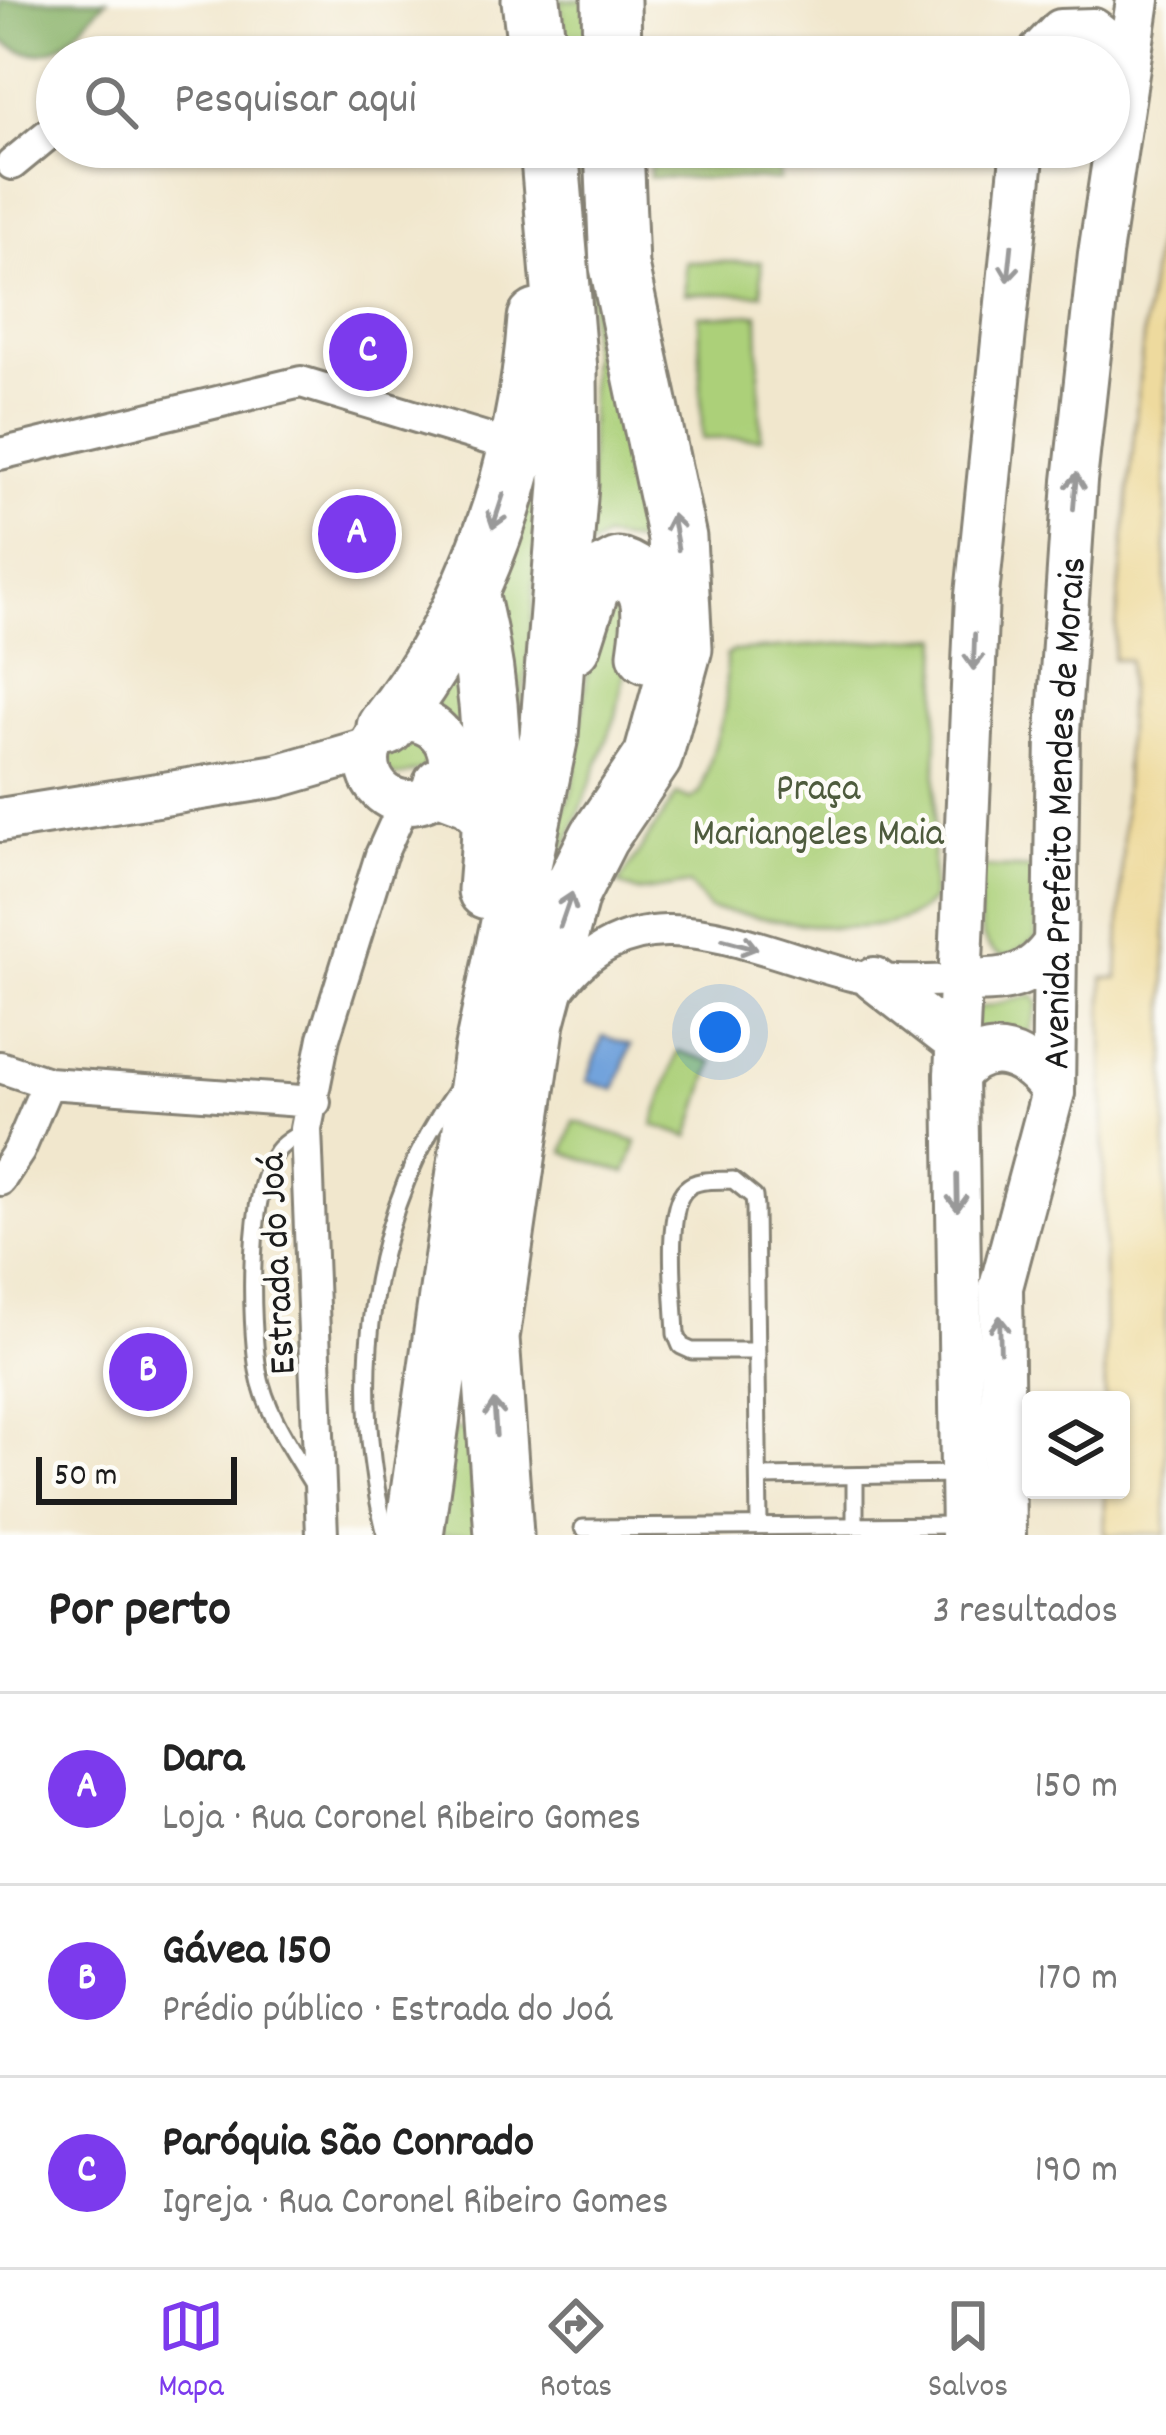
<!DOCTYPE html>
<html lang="pt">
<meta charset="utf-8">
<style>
:root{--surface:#fff;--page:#f6f6f6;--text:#222;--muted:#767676;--line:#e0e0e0;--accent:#7c3aed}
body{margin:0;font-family:Dekko,sans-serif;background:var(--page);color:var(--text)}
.controls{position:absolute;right:36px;bottom:36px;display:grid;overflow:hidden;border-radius:12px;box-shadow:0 3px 9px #0004}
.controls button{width:108px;height:108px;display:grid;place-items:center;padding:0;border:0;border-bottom:3px solid var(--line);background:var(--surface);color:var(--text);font:60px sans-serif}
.scale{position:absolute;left:36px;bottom:30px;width:201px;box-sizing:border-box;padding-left:12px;border:6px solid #1c1c1c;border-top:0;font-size:33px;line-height:42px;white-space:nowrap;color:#1c1c1c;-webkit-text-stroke:9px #fdfcf7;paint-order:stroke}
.you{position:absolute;left:720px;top:1032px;width:42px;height:42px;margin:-30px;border:9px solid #fff;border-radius:50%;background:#1a73e8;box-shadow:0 0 0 18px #1a73e833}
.badge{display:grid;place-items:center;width:78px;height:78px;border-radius:50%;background:var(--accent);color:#fff;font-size:39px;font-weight:700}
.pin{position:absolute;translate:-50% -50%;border:6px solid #fff;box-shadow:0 3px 12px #0006}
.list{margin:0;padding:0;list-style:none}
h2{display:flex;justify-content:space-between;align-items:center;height:156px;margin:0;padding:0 48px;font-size:51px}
h2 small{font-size:39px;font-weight:400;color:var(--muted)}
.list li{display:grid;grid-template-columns:78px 1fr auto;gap:36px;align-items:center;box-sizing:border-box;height:192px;padding:0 48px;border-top:3px solid var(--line)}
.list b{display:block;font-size:45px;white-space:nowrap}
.list p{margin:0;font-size:39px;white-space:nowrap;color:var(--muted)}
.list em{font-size:39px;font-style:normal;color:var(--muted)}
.icon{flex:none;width:66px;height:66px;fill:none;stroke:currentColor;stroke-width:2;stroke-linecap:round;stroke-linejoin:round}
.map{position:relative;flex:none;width:1166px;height:1535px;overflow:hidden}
.search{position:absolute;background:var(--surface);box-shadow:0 3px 9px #0004;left:36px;right:36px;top:36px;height:132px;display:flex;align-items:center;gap:30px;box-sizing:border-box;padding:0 42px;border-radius:66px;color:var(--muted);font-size:45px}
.sheet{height:732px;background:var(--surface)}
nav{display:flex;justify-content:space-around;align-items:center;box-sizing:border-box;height:168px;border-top:3px solid var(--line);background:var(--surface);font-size:33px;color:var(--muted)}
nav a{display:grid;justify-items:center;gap:6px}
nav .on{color:var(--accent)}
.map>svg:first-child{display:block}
.green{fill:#acd079;stroke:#64764a;stroke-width:3}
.forest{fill:#89b269;stroke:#526742;stroke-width:3}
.sand{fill:#eeda9e;stroke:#857b5d;stroke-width:3}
.water{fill:#72a3dc;stroke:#47607c;stroke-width:3}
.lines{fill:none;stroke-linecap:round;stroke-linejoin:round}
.lane-casing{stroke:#868274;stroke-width:21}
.street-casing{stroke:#868274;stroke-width:36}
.secondary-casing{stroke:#868274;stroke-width:48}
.highway-casing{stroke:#868274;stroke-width:63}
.lane{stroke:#fff;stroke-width:15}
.street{stroke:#fff;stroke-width:30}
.secondary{stroke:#fff;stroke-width:42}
.highway{stroke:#fff;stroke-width:57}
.oneway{stroke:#999}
.labels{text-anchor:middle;stroke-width:9;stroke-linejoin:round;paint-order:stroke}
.park-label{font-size:39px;fill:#4e5b3d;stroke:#fdfcf7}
.street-label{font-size:39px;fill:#1c1c1c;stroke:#fdfcf7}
</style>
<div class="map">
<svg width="1166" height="1535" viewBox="0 0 1166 1535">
<rect width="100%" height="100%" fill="#fdfcf7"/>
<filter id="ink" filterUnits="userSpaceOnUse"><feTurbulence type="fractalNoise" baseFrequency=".00833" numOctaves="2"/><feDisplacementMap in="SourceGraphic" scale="24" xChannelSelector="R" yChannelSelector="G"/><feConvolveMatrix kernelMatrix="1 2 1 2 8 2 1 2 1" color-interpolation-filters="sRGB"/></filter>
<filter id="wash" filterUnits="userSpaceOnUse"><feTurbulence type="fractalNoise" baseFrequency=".004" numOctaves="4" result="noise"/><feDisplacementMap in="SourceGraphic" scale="48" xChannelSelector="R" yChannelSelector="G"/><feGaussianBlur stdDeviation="2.7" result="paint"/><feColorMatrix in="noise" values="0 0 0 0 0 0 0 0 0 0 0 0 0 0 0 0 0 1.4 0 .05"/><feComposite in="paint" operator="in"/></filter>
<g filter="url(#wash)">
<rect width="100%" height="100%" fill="#f1e7cd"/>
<!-- green -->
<path class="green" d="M560,0H593L592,57H567Z
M651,42L781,44V57H651Z
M578,147H590L598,300L648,543L604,538L587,549C592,414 594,281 578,147Z
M651,147H779V180L650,177Z
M685,262H761L762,294H685Z
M758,314L761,438L702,439L699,316Z
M533,464L541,481L530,646L501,846L435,766L397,777L381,770V764Z
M617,588L633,626L616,716L532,937L548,849L573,788L594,614Z
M940,637L932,900C888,951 770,917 709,909L689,884L637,892L618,884L677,794L691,800L701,792L726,707V656L733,651Z
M980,867L1039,869L1036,939L1008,957C969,951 981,898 980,867Z
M1034,995L1039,1004L1028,1038L972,1041L974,1009Z
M678,1051L713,1062L689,1137L653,1125Z
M574,1121L637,1142L626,1173L564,1152Z
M453,1429L468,1430L479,1535H437Z"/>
<!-- forest -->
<path class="forest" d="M0,0H107C75,29 52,78 0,39Z"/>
<!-- sand -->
<path class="sand" d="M1166,170V1535H1105V1490H1121V1400H1105L1103,978H1118L1129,660L1113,659L1145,318Z"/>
<!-- water -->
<path class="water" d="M603,1036L631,1045L615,1090L587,1081Z"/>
</g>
<g filter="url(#ink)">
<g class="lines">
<defs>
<path id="lane" d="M306,1129C298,1135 283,1142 277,1151C247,1192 250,1319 258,1370C265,1412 292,1450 314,1486
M757,1351H692L681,1346L676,1334C675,1304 664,1208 686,1189C697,1178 718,1181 733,1180L754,1197L755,1208L759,1525
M760,1477L958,1474
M855,1525V1476
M583,1528L960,1525
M386,1535C349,1384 366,1217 457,1089"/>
<path id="street" d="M12,164L57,127
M0,454L301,382L519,448
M557,992C635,882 747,949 851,975C886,984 925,981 961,980
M0,1067L48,1083L315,1102
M0,1180L19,1151L48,1083
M322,1535L306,1129L324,1038L381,855L405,802"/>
<g id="secondary">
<path d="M1036,57L1061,31L1093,30L1117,49L1124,83"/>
<circle cx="409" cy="761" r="41"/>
<path d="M0,820L277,776L370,749"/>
<path d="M874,979L958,1044"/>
<path d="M961,980C1002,982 1031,980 1055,943"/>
<path d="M956,1076C987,1035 1030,1056 1053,1092"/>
<path d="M963,1535L956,1076L977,595L1023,147"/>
<path id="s1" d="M1004,1535L1001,1287L1053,1092L1058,732L1075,481L1100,254L1138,0"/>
</g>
<path id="highway" d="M531,0L538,57
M611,0L612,57
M470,597C494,697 496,788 487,890
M572,645L592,582L619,567C659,580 652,619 647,654
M386,727C479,610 526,467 537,319
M442,786L471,797L494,817
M414,1535L483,1052L549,736L569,485L568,370L549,147
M504,1535L490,1338L536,1021L570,894L599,837L653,757L683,648L677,538L619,266L614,147"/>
</defs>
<!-- lane casing -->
<use href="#lane" class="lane-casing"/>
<!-- street casing -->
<use href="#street" class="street-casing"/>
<!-- secondary casing -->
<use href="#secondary" class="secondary-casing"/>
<!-- highway casing -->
<use href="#highway" class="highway-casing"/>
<!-- lane -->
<use href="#lane" class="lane"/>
<!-- street -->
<use href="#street" class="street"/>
<!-- secondary -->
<use href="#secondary" class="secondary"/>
<!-- highway -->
<use href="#highway" class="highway"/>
</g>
<!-- one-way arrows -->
<defs><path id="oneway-shaft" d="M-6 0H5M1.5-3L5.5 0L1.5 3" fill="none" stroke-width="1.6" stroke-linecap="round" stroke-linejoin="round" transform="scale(3)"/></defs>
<g class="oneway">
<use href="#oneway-shaft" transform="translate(1010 263) rotate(96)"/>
<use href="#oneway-shaft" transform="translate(1075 491) rotate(-85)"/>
<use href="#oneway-shaft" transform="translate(498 511) rotate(108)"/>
<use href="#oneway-shaft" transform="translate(675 532) rotate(-100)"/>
<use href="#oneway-shaft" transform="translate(974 652) rotate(92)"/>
<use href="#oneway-shaft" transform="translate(566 910) rotate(-71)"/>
<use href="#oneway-shaft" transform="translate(740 944) rotate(15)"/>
<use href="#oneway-shaft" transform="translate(957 1193) rotate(89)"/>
<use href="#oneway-shaft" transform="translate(1000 1334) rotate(-91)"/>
<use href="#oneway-shaft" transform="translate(495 1418) rotate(-94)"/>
</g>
</g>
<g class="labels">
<!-- park labels -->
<g class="park-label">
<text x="818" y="799">Praça<tspan x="818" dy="45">Mariangeles Maia</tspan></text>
</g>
<!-- street labels -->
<g class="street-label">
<text dy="14" stroke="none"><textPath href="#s1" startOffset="729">Avenida Prefeito Mendes de Morais</textPath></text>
<text transform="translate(274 1264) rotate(-93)" y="14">Estrada do Joá</text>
</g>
</g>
</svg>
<div class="controls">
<button><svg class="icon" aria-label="layers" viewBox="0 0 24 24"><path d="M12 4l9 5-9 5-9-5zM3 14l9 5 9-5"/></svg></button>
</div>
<div class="scale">50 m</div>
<div class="you"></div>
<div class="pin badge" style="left:357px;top:534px">A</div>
<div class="pin badge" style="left:148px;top:1372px">B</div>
<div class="pin badge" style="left:368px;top:352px">C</div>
<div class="search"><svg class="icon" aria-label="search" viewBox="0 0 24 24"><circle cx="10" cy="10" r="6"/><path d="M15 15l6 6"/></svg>Pesquisar aqui</div>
</div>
<section class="sheet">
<h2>Por perto<small>3 resultados</small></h2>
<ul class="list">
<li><span class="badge">A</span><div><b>Dara</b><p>Loja · Rua Coronel Ribeiro Gomes</p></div><em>150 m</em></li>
<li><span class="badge">B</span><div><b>Gávea 150</b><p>Prédio público · Estrada do Joá</p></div><em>170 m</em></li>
<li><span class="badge">C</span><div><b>Paróquia São Conrado</b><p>Igreja · Rua Coronel Ribeiro Gomes</p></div><em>190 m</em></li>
</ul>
</section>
<nav>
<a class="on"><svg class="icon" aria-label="map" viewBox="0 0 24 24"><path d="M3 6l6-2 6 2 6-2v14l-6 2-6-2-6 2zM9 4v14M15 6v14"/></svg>Mapa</a>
<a><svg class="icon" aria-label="directions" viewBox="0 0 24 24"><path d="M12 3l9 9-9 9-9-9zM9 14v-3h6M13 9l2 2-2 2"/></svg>Rotas</a>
<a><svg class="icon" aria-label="saved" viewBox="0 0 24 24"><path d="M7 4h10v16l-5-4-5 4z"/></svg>Salvos</a>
</nav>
